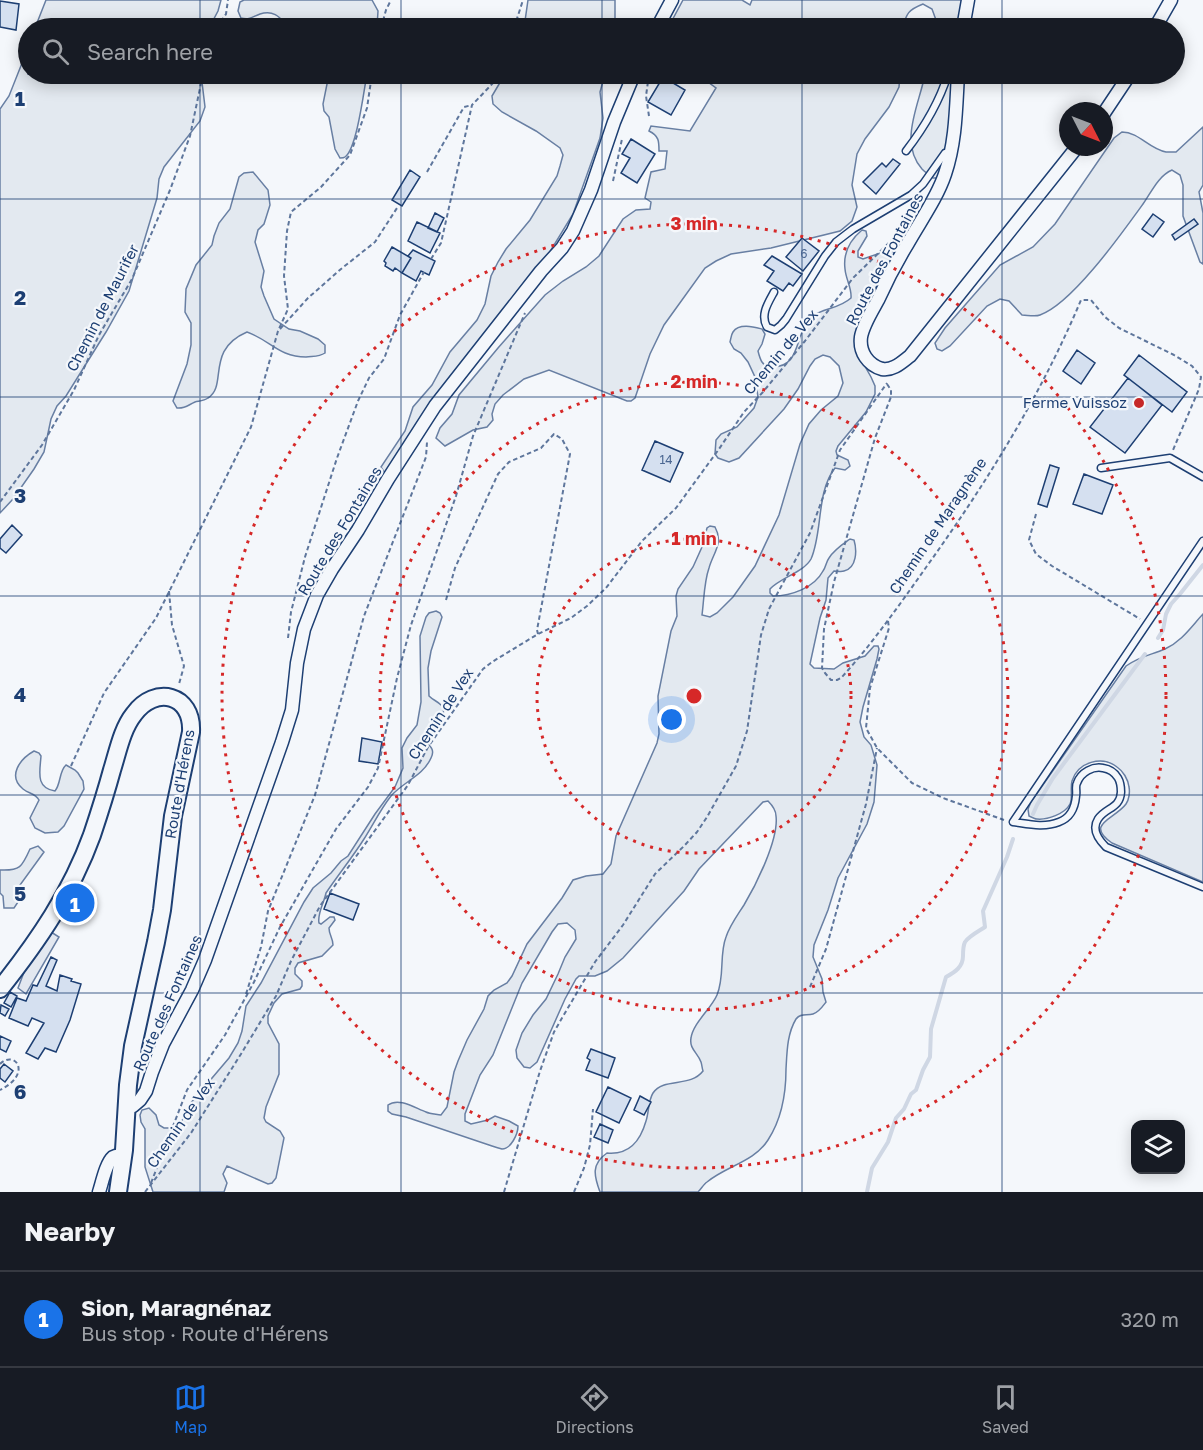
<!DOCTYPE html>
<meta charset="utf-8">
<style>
:root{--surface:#171b24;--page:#242831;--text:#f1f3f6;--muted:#9ea1a6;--line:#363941;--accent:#1a73e8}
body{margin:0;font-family:"Golos Text",sans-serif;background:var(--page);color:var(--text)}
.controls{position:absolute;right:18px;bottom:18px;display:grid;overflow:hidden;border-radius:12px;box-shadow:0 3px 15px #0003}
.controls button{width:54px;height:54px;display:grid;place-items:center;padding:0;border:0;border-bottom:2px solid var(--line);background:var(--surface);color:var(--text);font:30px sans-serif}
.compass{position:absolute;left:1059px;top:102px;width:54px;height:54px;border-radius:50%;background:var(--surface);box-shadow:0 3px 15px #0003;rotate:132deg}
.you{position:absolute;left:672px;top:720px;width:21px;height:21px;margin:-15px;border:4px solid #fff;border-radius:50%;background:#1a73e8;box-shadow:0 0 0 9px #1a73e833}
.badge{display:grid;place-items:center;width:39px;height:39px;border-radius:50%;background:var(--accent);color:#fff;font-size:20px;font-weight:700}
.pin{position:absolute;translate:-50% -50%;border:3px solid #fff;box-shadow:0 2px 6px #0006}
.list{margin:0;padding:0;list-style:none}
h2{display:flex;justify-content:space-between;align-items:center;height:78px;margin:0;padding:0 24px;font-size:26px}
h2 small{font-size:20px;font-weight:400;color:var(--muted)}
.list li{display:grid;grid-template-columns:39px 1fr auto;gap:18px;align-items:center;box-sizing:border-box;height:96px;padding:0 24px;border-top:2px solid var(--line)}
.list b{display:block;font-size:22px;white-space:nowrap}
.list p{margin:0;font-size:20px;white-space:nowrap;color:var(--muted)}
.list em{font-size:20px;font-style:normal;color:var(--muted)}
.icon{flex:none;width:33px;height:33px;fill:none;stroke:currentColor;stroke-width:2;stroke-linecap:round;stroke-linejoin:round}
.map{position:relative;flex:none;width:1203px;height:1192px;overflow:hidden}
.search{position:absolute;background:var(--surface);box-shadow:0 3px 15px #0003;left:18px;right:18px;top:18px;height:66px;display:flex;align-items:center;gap:15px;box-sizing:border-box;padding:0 21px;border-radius:33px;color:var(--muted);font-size:22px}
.sheet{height:174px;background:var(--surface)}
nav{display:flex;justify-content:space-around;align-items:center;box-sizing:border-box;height:84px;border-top:2px solid var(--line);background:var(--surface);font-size:16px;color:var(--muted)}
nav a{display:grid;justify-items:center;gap:3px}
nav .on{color:var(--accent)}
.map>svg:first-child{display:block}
.green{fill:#e3e9f0;stroke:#687fa3;stroke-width:1.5}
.parking{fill:#e3e8f0;stroke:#687fa3;stroke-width:1.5}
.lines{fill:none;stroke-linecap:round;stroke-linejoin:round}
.stream{stroke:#cfd7e4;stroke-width:4}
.building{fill:#d5e0f0;stroke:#1d3f73;stroke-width:1.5}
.lane-casing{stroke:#1d3f73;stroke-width:9}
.street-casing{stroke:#1d3f73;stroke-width:15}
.secondary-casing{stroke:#1d3f73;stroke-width:20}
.path{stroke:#5e769c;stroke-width:2;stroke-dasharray:4.5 3;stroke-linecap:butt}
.lane{stroke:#f4f7fb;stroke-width:6}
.street{stroke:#f4f7fb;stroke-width:12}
.secondary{stroke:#f4f7fb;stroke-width:16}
.grid{fill:none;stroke:#1d3f73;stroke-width:1.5;stroke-opacity:0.55}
.ring{fill:none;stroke:#d62828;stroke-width:3;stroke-dasharray:3 6}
.poi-dot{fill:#c62828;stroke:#f4f7fb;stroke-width:2}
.labels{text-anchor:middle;stroke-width:4.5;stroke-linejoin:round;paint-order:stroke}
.number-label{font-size:12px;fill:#4b6792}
.street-label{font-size:15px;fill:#1d3f73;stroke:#f4f7fb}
.poi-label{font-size:15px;fill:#1d3f73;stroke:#f4f7fb;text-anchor:end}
.grid-label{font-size:20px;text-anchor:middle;font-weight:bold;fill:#1d3f73;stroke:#f4f7fb;stroke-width:4.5;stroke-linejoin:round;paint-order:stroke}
.centre{fill:#d62828;stroke:#f4f7fb;stroke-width:3}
.ring-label{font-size:18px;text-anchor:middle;font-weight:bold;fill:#d62828;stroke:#f4f7fb;stroke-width:4.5;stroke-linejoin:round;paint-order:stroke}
</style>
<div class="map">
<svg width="1203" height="1192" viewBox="0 0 1203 1192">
<rect width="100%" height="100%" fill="#f4f7fb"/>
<!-- green -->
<path class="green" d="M46,0H221L218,11L209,28H35Z
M244,0H372L378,11L377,27V28H290C281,19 275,9 260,14C252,17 250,20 241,18L238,11L240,2Z
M528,0H615V20L614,28H524Z
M683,0H742L750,5L752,0H963L959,28H934L936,20L932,9L923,4C908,10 907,13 902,28H668Z
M28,48V74H201L205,107L200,121L164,167L159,179L157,198L129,291L106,332L66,396L57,406L51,419L44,452L34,469L13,499L0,513V109L9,96Z
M329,74H367C364,89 357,149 345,157C344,158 342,158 340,158L335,149L329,117L324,111L323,104Z
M505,74H605L600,92L603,118L600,138L573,214L548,255L518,290L422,420L388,472H384L381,467L405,431L413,407L432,385L450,352L477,320L485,304L491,276L498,262L506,249L530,220L557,176L560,166L563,155L560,148L536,131L502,112L493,104L492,96Z
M697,74H900L899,87L889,107L865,139L857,154L852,185L857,207L852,221L840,231L771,248L731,254L716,261L705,268L664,325L650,354L635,398L631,401H627L549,370L524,379L503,395L495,404L492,414L493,420L487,427L473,430L445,446L436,438L440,428L452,414L459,395L498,348L545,295L563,281L586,267L599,256L623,219L636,210L650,209L651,202L645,198L651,172L665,169L667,151H659C659,141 659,136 649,131L651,126L690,131L716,88Z
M925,74H954L945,169L937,178H933C929,175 925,172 922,169C898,142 920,103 925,74Z
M1203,127V185L1199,192L1203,213V264L1200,262L1183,216V185L1180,175L1172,170C1158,176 1151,193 1143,204C1122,233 1072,304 1040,315C1035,317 1027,315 1022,315L1009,301L1000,299L987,306L950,346L942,351L937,349L935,343L945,328L1000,265L1033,247L1055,224L1114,138L1122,132C1139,132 1149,149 1166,152C1170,152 1173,152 1176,152Z
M253,172L268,190L270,205L264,224L258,230L255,242L264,271L261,287L264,296L274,319L289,329L300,331L318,339L325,345V353C319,357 313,356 306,357C279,357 270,340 247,332C205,350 228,386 208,398C204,401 199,401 195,402C188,405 185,409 177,408L173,401L187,364L191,345V323L185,312L186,289L196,265L212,245L214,236L219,223L230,209L239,177L244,173Z
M862,230L866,231L867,236L858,251V257L863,259L889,250L894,252L893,257L880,277L855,343L858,354L871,377L875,386V394L866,412L838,446L836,451L837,455L848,460L850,466L845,470L835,468C816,492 823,532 811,559C804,572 780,578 770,589V593L773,596C791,596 814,588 823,571C826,567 826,562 829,558C834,550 843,544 850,539L854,540C857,550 857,568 844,571C841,572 837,571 834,571L828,578L826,600L820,618L810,664L814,668L834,669L843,663L865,656L874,646H878L879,649L877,659L863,707L860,722L864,737L871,745L877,765L874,802L867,824L838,878L828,910L814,945L813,957L822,979L823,992L826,1002C823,1006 819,1012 813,1014C807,1016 800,1013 796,1019C787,1034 787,1052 786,1069C786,1093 781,1120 768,1140C754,1162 726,1166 707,1182C704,1184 701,1189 698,1192H600C594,1176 591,1164 607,1153C629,1155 640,1142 646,1121C649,1112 648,1101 653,1093C664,1077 690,1088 703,1071C702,1068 702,1065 701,1062C698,1053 689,1049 691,1038C693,1023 711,1009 717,995C725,976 719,955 726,937C730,925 737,916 744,905C756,885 779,839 776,816C776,810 772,805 768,801L763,802L699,869L684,891L623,958L607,971L595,976H579L576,979L565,999L537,1062L530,1068L524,1067L517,1058L516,1050L522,1033L533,1015L546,999L558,974L565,957L576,939L575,930L567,923L558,924L552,932L522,983L493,1055L480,1075L465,1114V1121L471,1124L488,1120L495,1116L509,1121L518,1126C518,1134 511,1149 502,1149C498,1148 495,1147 492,1146L406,1117L392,1114L388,1111V1105C399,1097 415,1108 426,1112C430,1114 436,1114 441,1115L447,1107L454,1072L458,1061L467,1040L484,1009L488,996L494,990L507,983L512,976L527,944L562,898L573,880L586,876L603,874L611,864L616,836L657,743L659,734L658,696L671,631L677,616L676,596L678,589L693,567L702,547L707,528L710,526L715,527C724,543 713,553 709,568C704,582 704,600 702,615L710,617L717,613L733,597L755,566L779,515L800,444L809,424L821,410L838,396L843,383L839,366L830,357L823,355L815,359L810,366L798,389L784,409L739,458L729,462L718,458L715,454L716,440L721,434L737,427L754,408L758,397L755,377L748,362L741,353L734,349L730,342C731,338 731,335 733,332C739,323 754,327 762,329L765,334L762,344L758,351C760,359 762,367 772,367C803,367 793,332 813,316C823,308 839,309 851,298C852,288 846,280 845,269C843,253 850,240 862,230Z
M436,611L440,613L442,617L431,651L428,668L429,696C433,700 437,701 441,705C451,715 429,731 426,742C431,747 435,750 431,758C423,776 403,782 391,796C380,810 373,825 364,839C352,858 338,875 326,893C324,903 317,914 319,923L321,924L330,917H334L335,920L329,928C329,935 333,938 333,945L322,956L298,963L295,968V974L302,981V986L300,989L282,994L274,1003L268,1016V1023L279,1044V1074L266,1107L264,1118L266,1122L280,1131L284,1138L276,1178L272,1183L268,1184L227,1166L223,1174L227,1183L224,1192H153L145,1167V1129L141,1122L140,1115L142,1110L149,1108L156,1115L159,1125L164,1128H175L180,1125L190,1104L229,1058L238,1043L242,1031L246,1006L261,983L304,902L313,888L331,873L341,861L348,856L375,814L395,787L403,768L402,748L407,738L417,725L421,702L420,636L426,617L429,613Z
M1203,614V882L1112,843C1084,824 1115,819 1126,804C1129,800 1130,792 1129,787C1128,779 1123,771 1117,767C1102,755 1078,762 1072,781C1070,788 1073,798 1070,804C1065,814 1047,820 1037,819C1035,819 1031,817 1029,816L1028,809L1031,802L1126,666C1140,656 1151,655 1165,649C1182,641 1191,627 1203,614Z
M34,751L39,753L41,756C40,771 35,788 55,791C61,784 59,771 66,765L75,770L78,773L83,781L84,789L64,826L58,832L45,833L35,828L30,818L39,800C35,793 29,794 23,789C7,776 20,759 34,751Z
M38,846L44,852L20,885V899L14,908H4L3,896L0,893V870C20,871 22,867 30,849Z"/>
<!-- parking -->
<path class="parking" d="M51,932L59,937L26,994L18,988L26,967Z"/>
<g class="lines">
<!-- stream -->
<path class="stream" d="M1158,638L1163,630L1166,614L1171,604L1180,594L1203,565
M1033,814L1037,805L1053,778L1145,654
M867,1192L872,1168L888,1142L896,1118L904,1109L911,1094L916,1090L923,1070L930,1057L931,1029L946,977C955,972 963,967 963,956C963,951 963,946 965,942C969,936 979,931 985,927L983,911L1007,857L1013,839"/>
</g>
<!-- building -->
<path class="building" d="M0,1L19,4L16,30L0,27Z
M663,77L685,90L671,115L648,102Z
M631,139L655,154L637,183L621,173L630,158L622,154Z
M893,159L900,164L876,194L863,182L882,163L886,167Z
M410,170L420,177L402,206L392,200Z
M435,213L444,218L437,232L428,228Z
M1153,214L1164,222L1153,237L1142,229Z
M1194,219L1198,224L1175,240L1172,235Z
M417,222L440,233L430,253L408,241Z
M802,238L819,251L803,271L786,257Z
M392,247L411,258L402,273L395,268L393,271L385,266L386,263L384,261Z
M413,250L435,261L429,275L421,271L416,281L402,273L411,258L408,256Z
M772,256L802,274L793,286L789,283L783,291L767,281L774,271L764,265Z
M1077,350L1095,363L1081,384L1063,371Z
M1139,355L1187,392L1172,412L1124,375Z
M1128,378L1162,405L1125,453L1090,427Z
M655,441L683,453L670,482L642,470Z
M1050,465L1059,468L1047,507L1038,504Z
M1084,474L1113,485L1102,514L1073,504Z
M12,525L22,535L6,553L0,548V539Z
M362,738L382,742L378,764L359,761Z
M330,893L359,904L353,920L324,909Z
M51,957L57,960L46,986L57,991L60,975L72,979L71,981L81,984L70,1020L56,1052L45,1048L38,1059L26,1053L44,1023L32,1018L28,1026L9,1018L17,998L26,1001L33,985L37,986Z
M10,992L17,996L11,1007L4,1003Z
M1,1005L9,1009L5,1016L0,1013Z
M0,1036L11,1041L6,1052L0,1049Z
M591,1049L615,1058L608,1078L586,1070L590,1060L587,1058Z
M4,1064L13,1071L5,1082L0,1078V1069Z
M608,1087L631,1098L619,1123L596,1112Z
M640,1096L651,1102L644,1115L634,1110Z
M600,1124L613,1130L608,1143L594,1137Z"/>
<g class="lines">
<defs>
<path id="lane" d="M906,151C923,129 940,100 948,74
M774,292C768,303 760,315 767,327L775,330L781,325L786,319L825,256L836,242L853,229L911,195L923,184L945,153L951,152
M1101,468L1170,458L1203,477
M1203,541L1013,822C1028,824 1044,828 1059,822C1070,818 1075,808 1076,796C1077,792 1075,786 1077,783C1081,772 1093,766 1103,768C1110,769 1115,773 1118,778C1121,783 1121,787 1121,792C1120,809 1106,807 1098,819C1091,830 1099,840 1106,847L1203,887"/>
<path id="street" d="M657,28L672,0
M963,28L968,0
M1155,28L1171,0
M958,74C956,107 956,142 945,174C937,198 921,220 908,243C897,261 887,280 878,300C872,311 863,325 861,337C859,352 868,365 882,369C893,371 902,362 910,356L1077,147
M1104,113L1130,74
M127,1108L133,1106L140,1100L146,1091L152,1072L163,1044L192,990L205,960L282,742L292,710L297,663L304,629L317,595L332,569L358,530L388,479L435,406L541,271L562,248L573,231L591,190L614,122L634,74
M99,1192C102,1183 106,1163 113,1157C116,1155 119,1155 123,1156"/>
<path id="secondary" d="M0,989C38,941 71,893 92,835C99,814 106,792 112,770C118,751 122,729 134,714C155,685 193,694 191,732L173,816L162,910L156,942L133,1046L128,1085L124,1150L118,1192"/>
</defs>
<!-- lane casing -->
<use href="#lane" class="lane-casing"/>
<!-- street casing -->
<use href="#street" class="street-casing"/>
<!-- secondary casing -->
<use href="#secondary" class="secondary-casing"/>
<!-- path -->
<path class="path" d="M217,28L226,14L228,0
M381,28L386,10L391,0
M514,28L523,0
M649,116L646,96L649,74
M427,172L464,107L472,105
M613,181L622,139
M431,259L441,243L472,105L494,82L497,74
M280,329L308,298L341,269L375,242L397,208
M887,384L891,390V397L875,438L834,582L824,629L822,668L825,673L831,680H837L841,678C873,643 900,604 927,566C987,482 1041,395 1081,300H1091L1105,317L1119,328L1174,355L1192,366L1201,377L1199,389L1173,450
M0,502L42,445L74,390L99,335L132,279L170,190L190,136L203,74
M1036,514L1029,540L1036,554L1052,566L1140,619
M169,591L172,625L184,666L179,684
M446,600L455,568L498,474L509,462L541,448L554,434L562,439L570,454L537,630L538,634
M888,621L889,628L870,688L866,728L877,748L912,783L943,798L1004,820
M288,638L291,612L305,557L337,458L358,401L369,378L384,359L400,315L424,272
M71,766L104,693L156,618L251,427L278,331L288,309L284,276L287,231L291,212L321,187L350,155L367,108L372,74
M810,987L826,949L866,804L877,748
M246,994L261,947L268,911L315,795L364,616L426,457L427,442
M0,1064C15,1049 33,1074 0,1090
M151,1183L187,1090L225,1035L254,982L280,927L336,829L368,787L378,768L397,678L411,625L456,496L473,436L525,313
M145,1192L191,1133L241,1054L276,996L291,961L320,906L408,785L428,747L483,669L492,662L538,634L571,618L587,606L606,588L642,541L676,508L719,449L744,412L763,392L805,341L853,278L898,234
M504,1192L540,1071L554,1032L562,1018L595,962L623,925L655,874L684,846L697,832L707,817L736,766L747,731L761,635L769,609L810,533L840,450L887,383
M574,1192L584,1168L590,1145L593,1109"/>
<!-- lane -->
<use href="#lane" class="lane"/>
<!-- street -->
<use href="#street" class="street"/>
<!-- secondary -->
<use href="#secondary" class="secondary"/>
</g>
<!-- grid -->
<path class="grid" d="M200,0V28M401,0V28M602,0V28M802,0V28M1002,0V28M200,74V1192M401,74V1192M602,74V1192M802,74V1192M1002,74V1192M0,199H1203M0,397H1203M0,596H1203M0,795H1203M0,993H1203"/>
<!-- distance rings -->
<g class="ring">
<circle cx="694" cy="696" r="157"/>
<circle cx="694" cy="696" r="314"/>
<circle cx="694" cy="696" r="472"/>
</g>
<!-- markers -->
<circle class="poi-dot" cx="1139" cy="403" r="6"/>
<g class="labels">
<!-- number labels -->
<g class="number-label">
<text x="804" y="258">6</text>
<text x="666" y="464">14</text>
</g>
<!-- street labels -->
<g class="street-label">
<text transform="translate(885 259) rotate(-62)" y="5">Route des Fontaines</text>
<text transform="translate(103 308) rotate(-63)" y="5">Chemin de Maurifer</text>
<text transform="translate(781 352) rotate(-50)" y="5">Chemin de Vex</text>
<text transform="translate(938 526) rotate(-56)" y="5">Chemin de Maragnène</text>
<text transform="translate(340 531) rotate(-59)" y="5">Route des Fontaines</text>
<text transform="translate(441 714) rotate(-57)" y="5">Chemin de Vex</text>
<text transform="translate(180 784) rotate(-80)" y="5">Route d'Hérens</text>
<text transform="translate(168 1003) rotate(-66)" y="5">Route des Fontaines</text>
<text transform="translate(181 1123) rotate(-55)" y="5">Chemin de Vex</text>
</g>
<!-- poi labels -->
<g class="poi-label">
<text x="1127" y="408">Ferme Vuissoz</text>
</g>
</g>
<g class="grid-label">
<text x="20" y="106">1</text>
<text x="20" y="305">2</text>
<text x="20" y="503">3</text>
<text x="20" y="702">4</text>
<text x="20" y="901">5</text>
<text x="20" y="1099">6</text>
</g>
<circle cx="694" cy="696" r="9" class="centre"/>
<g class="ring-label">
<text x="694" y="230">3 min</text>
<text x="694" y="388">2 min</text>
<text x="694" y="545">1 min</text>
</g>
</svg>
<div class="controls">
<button><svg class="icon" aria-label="layers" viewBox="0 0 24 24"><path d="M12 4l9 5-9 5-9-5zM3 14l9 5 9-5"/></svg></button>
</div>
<svg class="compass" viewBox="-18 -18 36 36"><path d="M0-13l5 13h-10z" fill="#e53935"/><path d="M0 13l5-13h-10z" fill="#9ea1a6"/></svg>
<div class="you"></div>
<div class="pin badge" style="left:75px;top:903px">1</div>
<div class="search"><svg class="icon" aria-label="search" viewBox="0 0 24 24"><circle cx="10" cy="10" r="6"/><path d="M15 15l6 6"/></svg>Search here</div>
</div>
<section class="sheet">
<h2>Nearby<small></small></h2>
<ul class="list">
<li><span class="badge">1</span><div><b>Sion, Maragnénaz</b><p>Bus stop · Route d'Hérens</p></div><em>320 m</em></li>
</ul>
</section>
<nav>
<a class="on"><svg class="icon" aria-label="map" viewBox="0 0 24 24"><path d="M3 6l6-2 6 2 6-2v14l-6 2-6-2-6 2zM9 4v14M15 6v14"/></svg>Map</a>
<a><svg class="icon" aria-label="directions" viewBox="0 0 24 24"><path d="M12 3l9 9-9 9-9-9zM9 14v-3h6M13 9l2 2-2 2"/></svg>Directions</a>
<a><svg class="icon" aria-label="saved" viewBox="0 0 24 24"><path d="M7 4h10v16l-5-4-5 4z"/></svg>Saved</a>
</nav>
